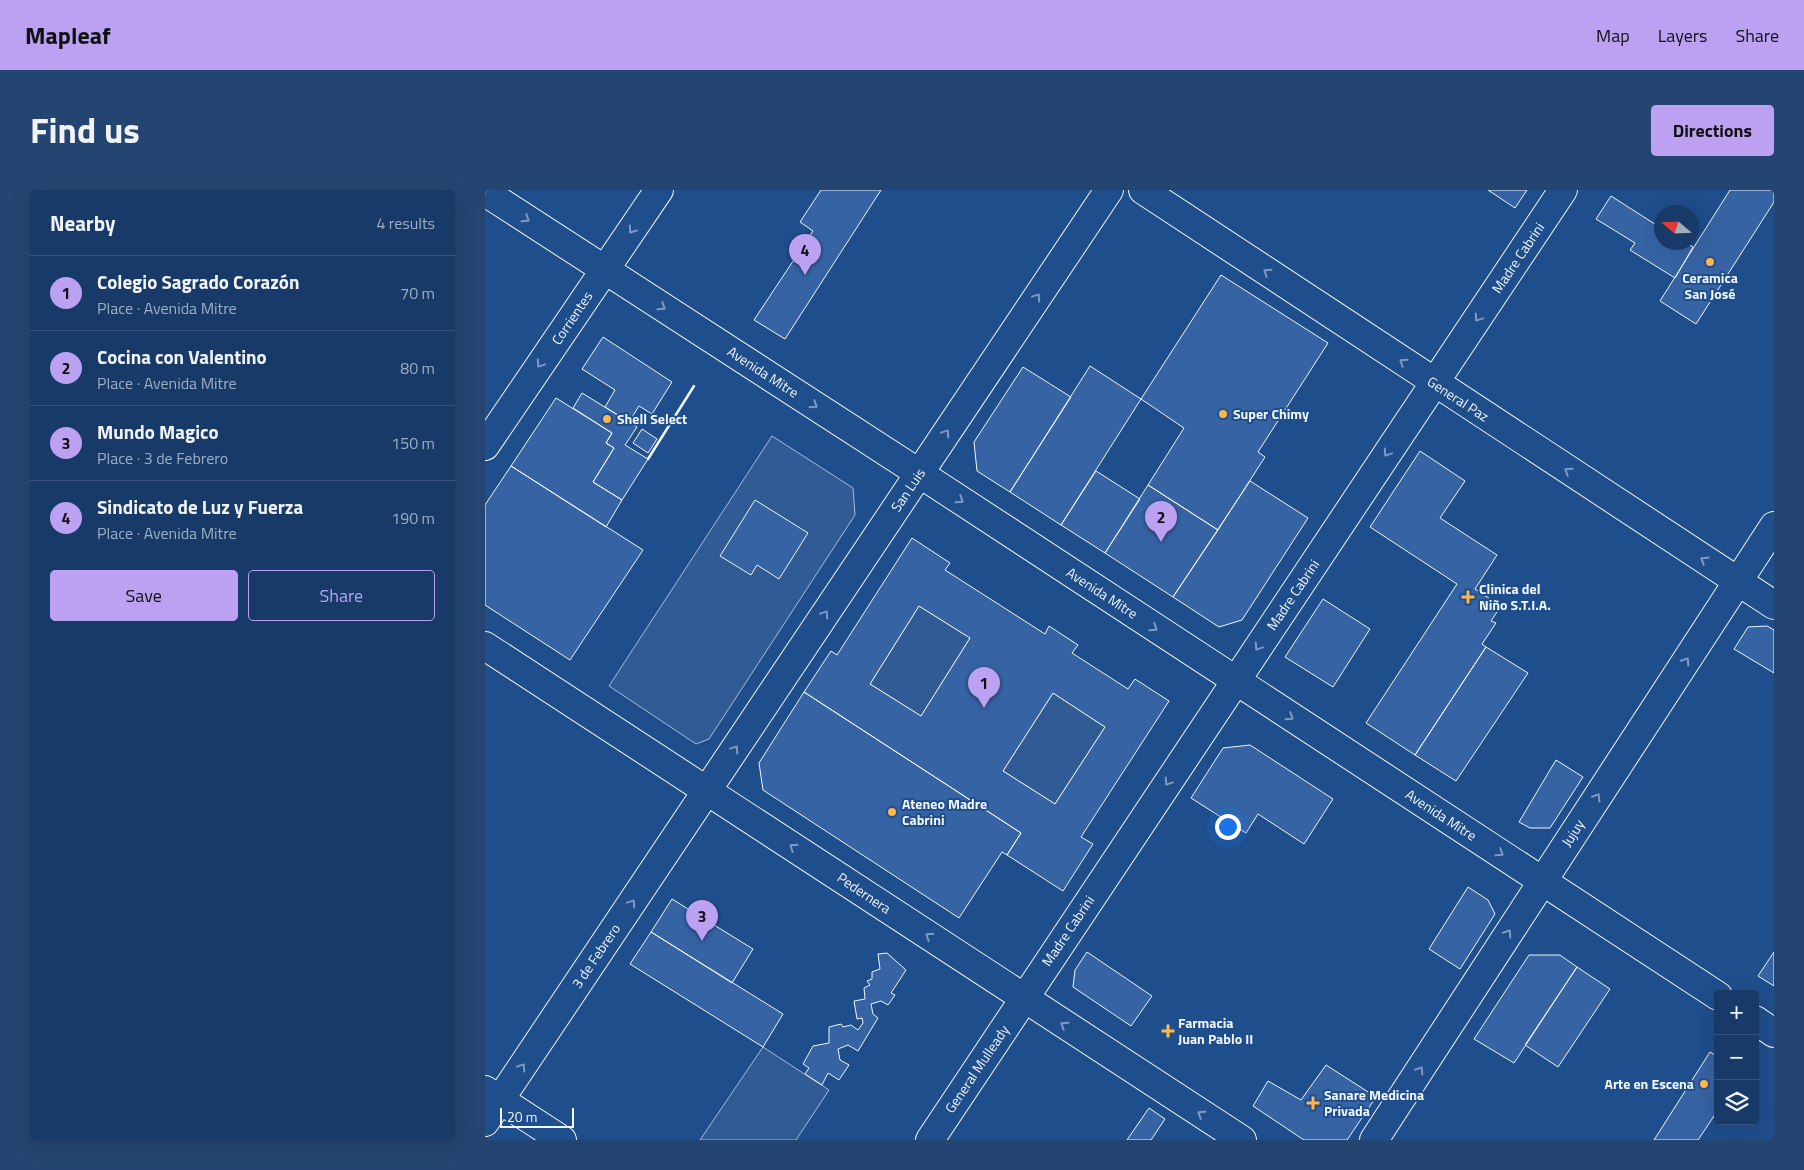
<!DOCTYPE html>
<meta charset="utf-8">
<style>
:root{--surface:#173a69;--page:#244571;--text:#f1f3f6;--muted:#9eadc0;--line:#36547d;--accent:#bca0f2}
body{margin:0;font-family:"Titillium Web",sans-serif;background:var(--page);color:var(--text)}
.controls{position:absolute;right:15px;bottom:15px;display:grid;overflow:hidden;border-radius:5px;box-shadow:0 5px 20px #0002}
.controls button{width:45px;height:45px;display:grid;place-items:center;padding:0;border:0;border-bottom:1px solid var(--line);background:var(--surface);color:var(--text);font:25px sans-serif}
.compass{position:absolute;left:1169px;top:15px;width:45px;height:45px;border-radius:50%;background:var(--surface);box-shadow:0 5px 20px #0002;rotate:289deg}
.scale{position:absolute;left:15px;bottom:12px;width:74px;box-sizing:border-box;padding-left:5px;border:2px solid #f2f6ff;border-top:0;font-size:14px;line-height:18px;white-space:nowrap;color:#f2f6ff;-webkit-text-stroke:4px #1f4e8c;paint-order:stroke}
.you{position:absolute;left:742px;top:636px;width:18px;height:18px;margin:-12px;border:4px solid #fff;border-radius:50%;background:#1a73e8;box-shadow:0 0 0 8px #1a73e833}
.badge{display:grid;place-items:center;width:32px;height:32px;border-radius:50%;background:var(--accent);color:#111;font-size:16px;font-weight:700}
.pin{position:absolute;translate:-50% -41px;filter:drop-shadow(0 1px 2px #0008)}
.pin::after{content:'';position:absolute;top:26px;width:18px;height:15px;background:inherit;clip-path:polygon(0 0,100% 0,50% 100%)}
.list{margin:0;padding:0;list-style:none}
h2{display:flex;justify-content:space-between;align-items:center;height:65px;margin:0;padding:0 20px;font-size:21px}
h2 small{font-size:16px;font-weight:400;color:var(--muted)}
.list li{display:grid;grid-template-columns:32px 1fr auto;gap:15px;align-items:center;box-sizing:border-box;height:75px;padding:0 20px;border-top:1px solid var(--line)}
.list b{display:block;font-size:19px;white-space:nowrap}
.list p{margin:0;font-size:16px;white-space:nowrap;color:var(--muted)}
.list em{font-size:16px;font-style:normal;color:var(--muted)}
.actions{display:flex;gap:10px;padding:15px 20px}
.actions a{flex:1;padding:11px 0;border:1px solid var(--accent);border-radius:5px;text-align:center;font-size:18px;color:var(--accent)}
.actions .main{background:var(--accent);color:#111}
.icon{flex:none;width:28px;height:28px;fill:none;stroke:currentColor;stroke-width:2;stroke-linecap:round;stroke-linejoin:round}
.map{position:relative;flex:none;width:1289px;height:950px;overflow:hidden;border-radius:5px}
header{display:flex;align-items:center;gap:30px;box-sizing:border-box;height:70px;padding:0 25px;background:var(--accent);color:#111}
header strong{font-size:24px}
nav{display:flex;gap:28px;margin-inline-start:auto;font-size:18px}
.intro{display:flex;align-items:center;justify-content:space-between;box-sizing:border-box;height:120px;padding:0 30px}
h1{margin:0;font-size:35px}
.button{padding:12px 22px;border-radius:5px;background:var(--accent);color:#111;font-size:18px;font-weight:700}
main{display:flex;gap:30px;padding:0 30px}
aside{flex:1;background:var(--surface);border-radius:5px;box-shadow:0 5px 20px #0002}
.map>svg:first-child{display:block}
.built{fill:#305b95;stroke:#a8bbd7}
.building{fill:#3563a3;stroke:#f2f6ff;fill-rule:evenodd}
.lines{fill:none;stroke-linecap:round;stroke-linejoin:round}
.minor-casing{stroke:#f2f6ff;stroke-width:30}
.major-casing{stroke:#f2f6ff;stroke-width:30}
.minor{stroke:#1f4e8c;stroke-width:28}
.major{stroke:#1f4e8c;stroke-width:28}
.wall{stroke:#f2f6ff;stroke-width:2.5}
.oneway{stroke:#7e9ac0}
.poi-dot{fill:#ffb74d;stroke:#1f4e8c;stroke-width:2}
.labels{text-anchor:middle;stroke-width:4;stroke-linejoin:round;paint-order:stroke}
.street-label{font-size:14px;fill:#f2f6ff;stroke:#1f4e8c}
.poi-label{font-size:14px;font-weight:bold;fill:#f2f6ff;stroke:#1f4e8c;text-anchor:start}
</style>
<header>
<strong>Mapleaf</strong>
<nav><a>Map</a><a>Layers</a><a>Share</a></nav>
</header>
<div class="intro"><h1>Find us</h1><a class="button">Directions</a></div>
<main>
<aside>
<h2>Nearby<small>4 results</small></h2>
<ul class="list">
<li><span class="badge">1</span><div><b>Colegio Sagrado Corazón</b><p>Place · Avenida Mitre</p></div><em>70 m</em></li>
<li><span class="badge">2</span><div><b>Cocina con Valentino</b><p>Place · Avenida Mitre</p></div><em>80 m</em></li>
<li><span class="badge">3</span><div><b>Mundo Magico</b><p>Place · 3 de Febrero</p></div><em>150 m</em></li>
<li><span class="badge">4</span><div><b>Sindicato de Luz y Fuerza</b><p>Place · Avenida Mitre</p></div><em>190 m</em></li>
</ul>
<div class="actions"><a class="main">Save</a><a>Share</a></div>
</aside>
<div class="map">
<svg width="1289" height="950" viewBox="0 0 1289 950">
<rect width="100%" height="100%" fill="#1f4e8c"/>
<!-- built -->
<path class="built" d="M287,246L368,298L370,325L224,549L211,554L124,496Z
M434,416L485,448L436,526L385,494Z
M568,503L620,537L570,614L518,581Z
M278,857L344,900L311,950H215Z"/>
<!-- building -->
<path class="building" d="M336,0H396L300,149L269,130L328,41L315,32Z
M1003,0H1042L1030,18Z
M1245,0H1289V12L1211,134L1175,111Z
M1126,6L1176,38V52H1200L1208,57L1190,88L1145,60L1150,53L1111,29Z
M736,85L843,153L773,262L780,267L733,340L663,295L699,238L656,209Z
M118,147L187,192L167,224L154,216L144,232L120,217L130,200L97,179Z
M605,176L656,209L576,335L525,302Z
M538,177L586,207L525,302L492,281L489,252Z
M97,203L152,237L140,255L163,269L137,310L108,292L129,258L121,253L127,243L88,218Z
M71,208L127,243L121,253L129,258L108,292L137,310L121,337L26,276Z
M157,239L172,249L163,263L148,253Z
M935,261L980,291L955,328L1012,365L990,399L1016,416L1006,431L1011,433L997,454L1001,457L930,565L881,533L972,394L885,337Z
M26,276L158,360L85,470L0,415V315Z
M611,281L655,309L620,363L576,335Z
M765,291L823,328L757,430L734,437L688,407Z
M663,295L733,340L688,407L620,363Z
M270,310L323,343L294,389L272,375L266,385L235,366Z
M427,348L465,373L460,380L560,444L564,436L593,455L587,463L643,499L650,489L684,511L596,647L608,654L578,701L522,665L536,643L319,502L346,461L352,465ZM434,416L485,448L436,526L385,494ZM568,503L620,537L570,614L518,581Z
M838,409L885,439L848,497L800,467Z
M1282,436L1289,440V483L1249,459L1263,437Z
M1001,457L1043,483L971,591L930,565Z
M319,502L536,643L522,665L517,662L474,728L278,600L274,573Z
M765,555L848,609L819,654L773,624L761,643L706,608L738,558Z
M1071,570L1098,587L1065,638H1045L1034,632Z
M983,697L1003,710L1010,724L975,779L944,759Z
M187,709L268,759L247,793L166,742Z
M166,742L298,824L278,857L145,774Z
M602,762L667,806L646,836L588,797L590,780Z
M1289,762V796L1273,786Z
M402,763L421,780L406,803L410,805L403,815L396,811L386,814L388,824L393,828L373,861L363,855L353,859L355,870L364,875L354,890L343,883L337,895L320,884L324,878L318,874L328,856L344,853V837L356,834L358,837L366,835L373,840L378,833L377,828L372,829L369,811L380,809L379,798L385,795L382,791L387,789V782L395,779L393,764Z
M1044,765H1075L1092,777L1029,873L989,849Z
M1092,777L1125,799L1073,877L1040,855Z
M1225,862L1233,867V920L1213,950H1169Z
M841,875L891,907L862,950H819L768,916L783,891L816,910Z
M664,918L680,929L666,950H642Z"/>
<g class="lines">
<defs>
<path id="minor" d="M658,0L1289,415
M0,256L174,0
M0,456C253,620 504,787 757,950
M0,900L77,950
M0,932L624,0
M445,950L1078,0
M889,950L1289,336"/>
<path id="major" d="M0,2L434,283L1233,806
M1270,830L1289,843"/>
</defs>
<!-- minor casing -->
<use href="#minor" class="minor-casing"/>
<!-- major casing -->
<use href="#major" class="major-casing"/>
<!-- minor -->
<use href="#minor" class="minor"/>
<!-- major -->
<use href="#major" class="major"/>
<!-- wall -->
<path class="wall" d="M163,269L209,196"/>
</g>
<!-- one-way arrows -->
<defs><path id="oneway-chevron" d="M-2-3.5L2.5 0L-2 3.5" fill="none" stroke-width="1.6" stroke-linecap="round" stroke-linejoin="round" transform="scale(1.25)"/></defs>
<g class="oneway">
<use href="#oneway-chevron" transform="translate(41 29) rotate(33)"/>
<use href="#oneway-chevron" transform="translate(147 40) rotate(125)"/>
<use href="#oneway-chevron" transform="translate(782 82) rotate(-146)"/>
<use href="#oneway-chevron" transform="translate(552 107) rotate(-56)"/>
<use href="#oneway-chevron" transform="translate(177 117) rotate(33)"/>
<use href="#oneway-chevron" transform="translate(993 128) rotate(124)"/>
<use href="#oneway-chevron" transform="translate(918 172) rotate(-146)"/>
<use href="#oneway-chevron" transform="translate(55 174) rotate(124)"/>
<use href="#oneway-chevron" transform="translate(329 215) rotate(33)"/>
<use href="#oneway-chevron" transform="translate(461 243) rotate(-56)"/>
<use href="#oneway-chevron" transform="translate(902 263) rotate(124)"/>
<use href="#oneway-chevron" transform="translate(1083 281) rotate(-147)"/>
<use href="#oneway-chevron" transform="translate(475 310) rotate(33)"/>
<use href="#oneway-chevron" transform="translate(1219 370) rotate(-147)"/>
<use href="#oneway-chevron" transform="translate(340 424) rotate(-56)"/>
<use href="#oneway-chevron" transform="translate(669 438) rotate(33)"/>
<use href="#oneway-chevron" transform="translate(773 457) rotate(124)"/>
<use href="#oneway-chevron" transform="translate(1201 471) rotate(-57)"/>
<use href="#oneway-chevron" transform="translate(805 527) rotate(33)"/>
<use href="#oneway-chevron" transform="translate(250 559) rotate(-56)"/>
<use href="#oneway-chevron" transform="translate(683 592) rotate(124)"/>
<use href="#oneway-chevron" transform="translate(1112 607) rotate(-57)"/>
<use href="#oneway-chevron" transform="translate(308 657) rotate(-146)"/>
<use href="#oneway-chevron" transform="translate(1015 663) rotate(33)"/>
<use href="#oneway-chevron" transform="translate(147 713) rotate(-56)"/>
<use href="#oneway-chevron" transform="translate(1023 743) rotate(-57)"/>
<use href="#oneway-chevron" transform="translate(444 746) rotate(-146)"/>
<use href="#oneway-chevron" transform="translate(579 835) rotate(-147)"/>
<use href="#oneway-chevron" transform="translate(37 877) rotate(-56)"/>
<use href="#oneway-chevron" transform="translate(935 880) rotate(-57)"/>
<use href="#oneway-chevron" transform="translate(716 924) rotate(-147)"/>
</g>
<!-- markers -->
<g class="poi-dot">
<circle cx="1225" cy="72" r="5"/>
<circle cx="738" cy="224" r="5"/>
<circle cx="122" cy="229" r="5"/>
<path d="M980.5 399.5h5v5h5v5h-5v5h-5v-5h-5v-5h5z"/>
<circle cx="407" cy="622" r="5"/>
<path d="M680.5 833.5h5v5h5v5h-5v5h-5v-5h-5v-5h5z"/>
<circle cx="1219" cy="894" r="5"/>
<path d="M825.5 905.5h5v5h5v5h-5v5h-5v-5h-5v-5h5z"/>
</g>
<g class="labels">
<!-- street labels -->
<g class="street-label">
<text transform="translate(1033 68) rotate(-56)" y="5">Madre Cabrini</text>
<text transform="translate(87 128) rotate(-56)" y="5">Corrientes</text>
<text transform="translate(278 182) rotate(33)" y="5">Avenida Mitre</text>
<text transform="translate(973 209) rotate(33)" y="5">General Paz</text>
<text transform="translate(423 300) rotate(-56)" y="5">San Luis</text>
<text transform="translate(617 403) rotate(33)" y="5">Avenida Mitre</text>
<text transform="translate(808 405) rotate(-56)" y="5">Madre Cabrini</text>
<text transform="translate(956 625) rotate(33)" y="5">Avenida Mitre</text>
<text transform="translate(1088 643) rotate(-57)" y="5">Jujuy</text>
<text transform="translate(379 703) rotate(34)" y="5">Pedernera</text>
<text transform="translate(583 741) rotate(-56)" y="5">Madre Cabrini</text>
<text transform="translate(111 766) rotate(-56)" y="5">3 de Febrero</text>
<text transform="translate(492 879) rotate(-56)" y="5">General Mulleady</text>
</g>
<!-- poi labels -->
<g class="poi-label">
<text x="1225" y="93" text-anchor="middle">Ceramica<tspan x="1225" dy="16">San José</tspan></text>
<text x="748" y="229">Super Chimy</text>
<text x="132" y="234">Shell Select</text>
<text x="994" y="404">Clinica del<tspan x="994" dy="16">Niño S.T.I.A.</tspan></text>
<text x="417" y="619">Ateneo Madre<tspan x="417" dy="16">Cabrini</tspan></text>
<text x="693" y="838">Farmacia<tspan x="693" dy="16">Juan Pablo II</tspan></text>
<text x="1209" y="899" text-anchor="end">Arte en Escena</text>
<text x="839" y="910">Sanare Medicina<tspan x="839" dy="16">Privada</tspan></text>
</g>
</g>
</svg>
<div class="controls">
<button>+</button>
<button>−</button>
<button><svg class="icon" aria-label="layers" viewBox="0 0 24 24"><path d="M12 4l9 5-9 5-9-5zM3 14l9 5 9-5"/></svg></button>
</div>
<svg class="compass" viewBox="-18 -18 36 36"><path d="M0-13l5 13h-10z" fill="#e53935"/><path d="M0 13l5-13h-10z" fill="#9eadc0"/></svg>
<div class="scale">20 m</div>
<div class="you"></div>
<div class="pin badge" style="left:499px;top:518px">1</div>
<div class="pin badge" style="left:676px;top:352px">2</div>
<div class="pin badge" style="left:217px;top:751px">3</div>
<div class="pin badge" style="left:320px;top:85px">4</div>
</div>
</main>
